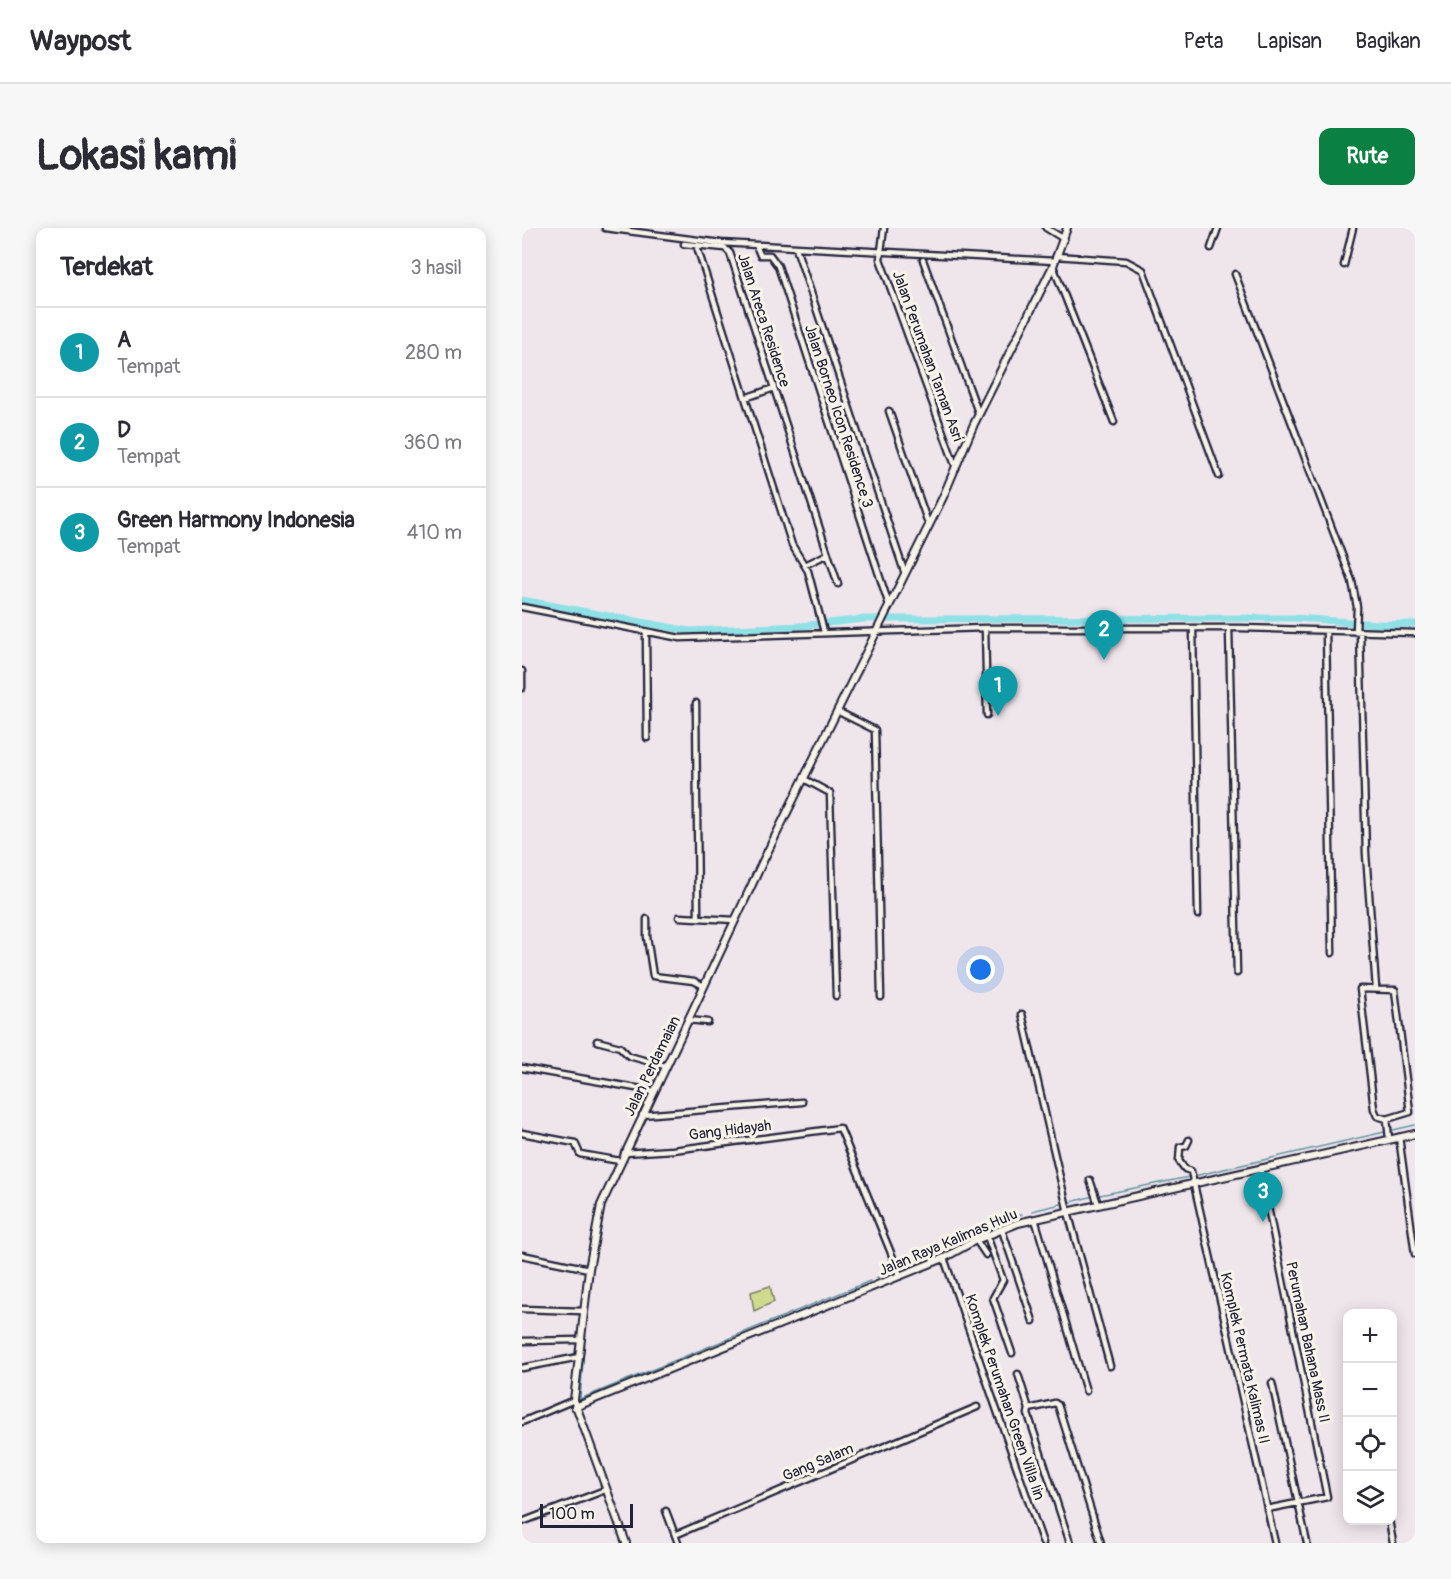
<!DOCTYPE html>
<html lang="id">
<meta charset="utf-8">
<style>
:root{--surface:#fff;--page:#f7f7f7;--text:#2b2b33;--muted:#7c7c81;--line:#e1e1e2;--accent:#0b8043}
body{margin:0;font-family:Pangolin,sans-serif;background:var(--page);color:var(--text)}
.controls{position:absolute;right:18px;bottom:18px;display:grid;overflow:hidden;border-radius:12px;box-shadow:0 3px 15px #0003}
.controls button{width:54px;height:54px;display:grid;place-items:center;padding:0;border:0;border-bottom:2px solid var(--line);background:var(--surface);color:var(--text);font:30px sans-serif}
.scale{position:absolute;left:18px;bottom:15px;width:93px;box-sizing:border-box;padding-left:6px;border:3px solid #22223b;border-top:0;font-size:16px;line-height:21px;white-space:nowrap;color:#22223b;-webkit-text-stroke:4px #f7f3e8;paint-order:stroke}
.you{position:absolute;left:459px;top:742px;width:21px;height:21px;margin:-15px;border:4px solid #fff;border-radius:50%;background:#1a73e8;box-shadow:0 0 0 9px #1a73e833}
.badge{display:grid;place-items:center;width:39px;height:39px;border-radius:50%;background:var(--accent);color:#fff;font-size:20px;font-weight:700}
.pin{position:absolute;translate:-50% -50px;filter:drop-shadow(0 2px 3px #0008)}
.pin::after{content:'';position:absolute;top:32px;width:21px;height:18px;background:inherit;clip-path:polygon(0 0,100% 0,50% 100%)}
.list{margin:0;padding:0;list-style:none}
h2{display:flex;justify-content:space-between;align-items:center;height:78px;margin:0;padding:0 24px;font-size:26px}
h2 small{font-size:20px;font-weight:400;color:var(--muted)}
.list li{display:grid;grid-template-columns:39px 1fr auto;gap:18px;align-items:center;box-sizing:border-box;height:90px;padding:0 24px;border-top:2px solid var(--line)}
.list b{display:block;font-size:22px;white-space:nowrap}
.list p{margin:0;font-size:20px;white-space:nowrap;color:var(--muted)}
.list em{font-size:20px;font-style:normal;color:var(--muted)}
.icon{flex:none;width:33px;height:33px;fill:none;stroke:currentColor;stroke-width:2;stroke-linecap:round;stroke-linejoin:round}
.map{position:relative;flex:none;width:893px;height:1315px;overflow:hidden;border-radius:12px}
header{display:flex;align-items:center;gap:36px;box-sizing:border-box;height:84px;padding:0 30px;background:var(--surface);border-bottom:2px solid var(--line)}
header strong{font-size:28px}
nav{display:flex;gap:33px;margin-inline-start:auto;font-size:21px}
.intro{display:flex;align-items:center;justify-content:space-between;box-sizing:border-box;height:144px;padding:0 36px}
h1{margin:0;font-size:42px}
.button{padding:15px 27px;border-radius:12px;background:var(--accent);color:#fff;font-size:21px;font-weight:700}
main{display:flex;gap:36px;padding:0 36px}
aside{flex:1;background:var(--surface);border-radius:12px;box-shadow:0 3px 15px #0003}
.map>svg:first-child{display:block}
.green{fill:#cfda8d;stroke:#787e64;stroke-width:1.5}
.lines{fill:none;stroke-linecap:round;stroke-linejoin:round}
.stream{stroke:#6395a2;stroke-width:1.5}
.canal{stroke:#8fe1e6;stroke-width:7}
.minor-casing{stroke:#22223b;stroke-width:9}
.tertiary-casing{stroke:#22223b;stroke-width:10}
.minor{stroke:#f7f3e8;stroke-width:4.5}
.tertiary{stroke:#f7f3e8;stroke-width:6}
.labels{text-anchor:middle;stroke-width:6;stroke-linejoin:round;paint-order:stroke}
.street-label{font-size:15px;fill:#22223b;stroke:#f7f3e8}
</style>
<header>
<strong>Waypost</strong>
<nav><a>Peta</a><a>Lapisan</a><a>Bagikan</a></nav>
</header>
<div class="intro"><h1>Lokasi kami</h1><a class="button">Rute</a></div>
<main>
<aside>
<h2>Terdekat<small>3 hasil</small></h2>
<ul class="list">
<li><span class="badge" style="background:#0f9aa8">1</span><div><b>A</b><p>Tempat</p></div><em>280 m</em></li>
<li><span class="badge" style="background:#0f9aa8">2</span><div><b>D</b><p>Tempat</p></div><em>360 m</em></li>
<li><span class="badge" style="background:#0f9aa8">3</span><div><b>Green Harmony Indonesia</b><p>Tempat</p></div><em>410 m</em></li>
</ul>
</aside>
<div class="map">
<svg width="893" height="1315" viewBox="0 0 893 1315">
<rect width="100%" height="100%" fill="#efe6ec"/>
<filter id="ink" filterUnits="userSpaceOnUse"><feTurbulence type="fractalNoise" baseFrequency=".0167" numOctaves="2"/><feDisplacementMap in="SourceGraphic" scale="12" xChannelSelector="R" yChannelSelector="G"/><feConvolveMatrix kernelMatrix="1 2 1 2 8 2 1 2 1" color-interpolation-filters="sRGB"/></filter>
<g filter="url(#ink)">
<!-- green -->
<path class="green" d="M248,1058L252,1074L232,1083L229,1064Z"/>
<g class="lines">
<!-- stream -->
<path class="stream" d="M672,948L893,897
M578,967L667,949
M549,974L568,969
M510,983L539,976
M380,1038L500,986
M354,1050L371,1042
M63,1107L58,1171L348,1053"/>
<!-- canal -->
<path class="canal" d="M0,372L168,403L278,398L343,391L773,390C813,392 853,398 893,396"/>
<defs>
<path id="minor" d="M83,0L199,15L533,33
M362,0L358,31L434,240
M524,0L542,11
M162,16L203,20L208,25L306,326L283,337
M234,17L238,27H248L256,38L367,377
M175,19L270,317L286,343L302,404
M689,20L696,0
M275,23L383,346
M534,28L604,33L621,42L697,248
M401,32L457,187
M822,37L831,0
M531,38L592,194
M713,46L830,353L835,379L834,404
M223,170L252,160
M367,183L407,298
M306,326L316,356
M0,379L158,410L463,400H719L893,405
M463,400L465,487
M671,401L676,687
M707,401L715,745
M804,403L810,725
M838,404L844,626L854,760
M124,405L125,510
M0,443V460
M174,475L176,690
M315,483L353,502L359,769
M282,551L308,565L314,768
M157,689L213,692
M125,691V709L131,748L172,753L182,758
M500,786L546,984L588,1138
M166,792L186,794
M75,813L98,819L107,828L143,838
M0,840L131,863
M120,887L280,874
M865,891L888,884L873,762L838,761L852,881L855,888L865,891L867,911
M0,905L53,915L58,926L98,933
M877,909L893,1026
M667,912L664,918L658,919L657,933L663,941L669,943L753,1315
M102,925L151,922L318,900L378,1047
M738,940L805,1269L745,1281
M568,952L576,976
M513,991L564,1163
M480,1002L511,1093
M465,1008L481,1052L471,1070L490,1125
M454,1012L464,1027
M0,1027L67,1041
M422,1030L521,1315
M0,1081L61,1083
M0,1113L58,1112
M0,1140L57,1129
M496,1146L507,1181
M750,1155L785,1315
M0,1194L52,1172
M144,1283L153,1307
M867,1292L871,1315
M0,1294L83,1262
M156,1315L153,1307L455,1179
M548,1315L506,1186L507,1181L533,1175L536,1177L579,1315"/>
<path id="tertiary" d="M53,1179L422,1030L454,1012L496,995L893,906
M104,1315L52,1172L67,1041L79,977L242,631L421,269L452,196L531,38L545,0"/>
</defs>
<!-- minor casing -->
<use href="#minor" class="minor-casing"/>
<!-- tertiary casing -->
<use href="#tertiary" class="tertiary-casing"/>
<!-- minor -->
<use href="#minor" class="minor"/>
<!-- tertiary -->
<use href="#tertiary" class="tertiary"/>
</g>
</g>
<g class="labels">
<!-- street labels -->
<g class="street-label">
<text transform="translate(242 92) rotate(72)" y="5">Jalan Areca Residence</text>
<text transform="translate(406 128) rotate(70)" y="5">Jalan Perumahan Taman Asri</text>
<text transform="translate(317 188) rotate(72)" y="5">Jalan Borneo Icon Residence 3</text>
<text transform="translate(130 838) rotate(-64)" y="5">Jalan Perdamaian</text>
<text transform="translate(208 902) rotate(-7)" y="5">Gang Hidayah</text>
<text transform="translate(426 1014) rotate(-23)" y="5">Jalan Raya Kalimas Hulu</text>
<text transform="translate(786 1114) rotate(78)" y="5">Perumahan Bahana Mass II</text>
<text transform="translate(723 1130) rotate(77)" y="5">Komplek Permata Kalimas II</text>
<text transform="translate(483 1169) rotate(71)" y="5">Komplek Perumahan Green Villa Iin</text>
<text transform="translate(296 1234) rotate(-23)" y="5">Gang Salam</text>
</g>
</g>
</svg>
<div class="controls">
<button>+</button>
<button>−</button>
<button><svg class="icon" aria-label="locate" viewBox="0 0 24 24"><circle cx="12" cy="12" r="6"/><path d="M12 2v4M12 18v4M2 12h4M18 12h4"/></svg></button>
<button><svg class="icon" aria-label="layers" viewBox="0 0 24 24"><path d="M12 4l9 5-9 5-9-5zM3 14l9 5 9-5"/></svg></button>
</div>
<div class="scale">100 m</div>
<div class="you"></div>
<div class="pin badge" style="left:476px;top:488px;background:#0f9aa8">1</div>
<div class="pin badge" style="left:582px;top:432px;background:#0f9aa8">2</div>
<div class="pin badge" style="left:741px;top:994px;background:#0f9aa8">3</div>
</div>
</main>
